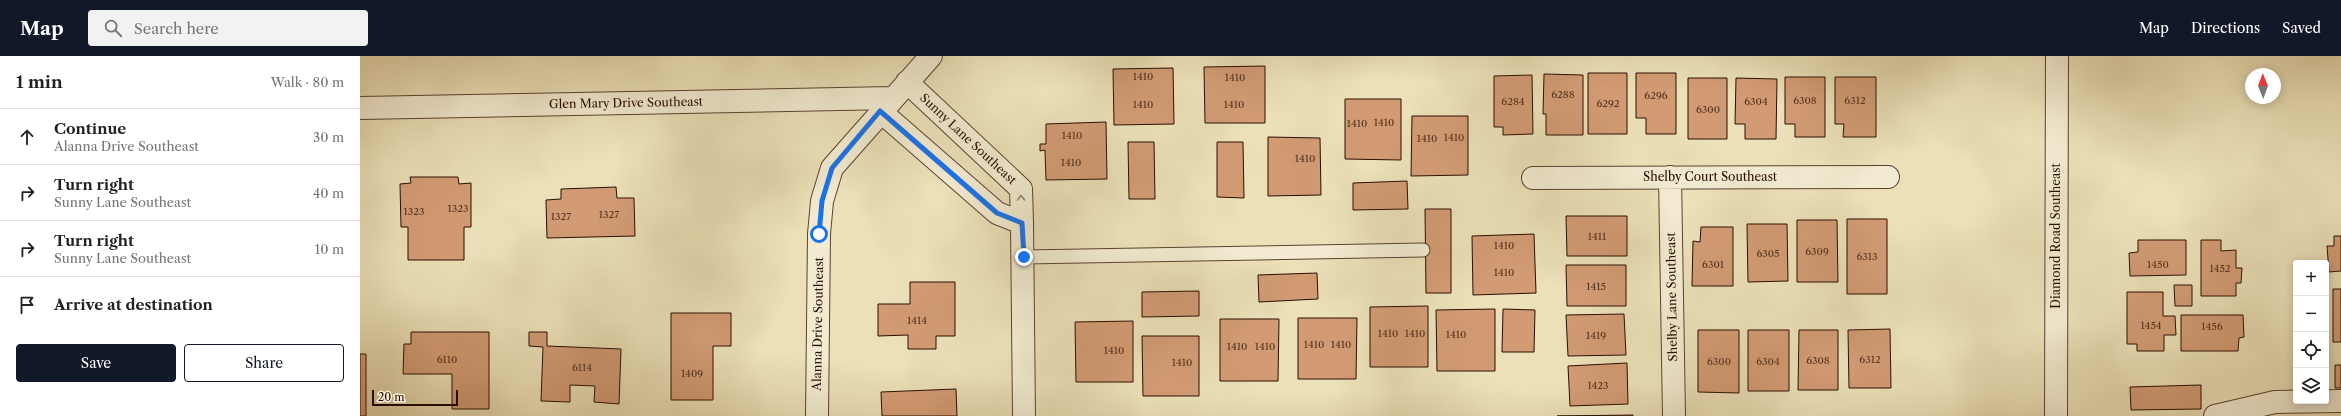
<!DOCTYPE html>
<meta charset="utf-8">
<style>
:root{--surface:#fff;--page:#f2f2f2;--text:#222;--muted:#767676;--line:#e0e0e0;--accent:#111827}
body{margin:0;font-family:"Libre Caslon Text",serif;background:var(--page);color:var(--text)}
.controls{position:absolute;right:12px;bottom:12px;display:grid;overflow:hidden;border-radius:4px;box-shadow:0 2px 10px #0003}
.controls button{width:36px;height:36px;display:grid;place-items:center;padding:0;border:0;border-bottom:1px solid var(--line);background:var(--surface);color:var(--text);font:20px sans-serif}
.compass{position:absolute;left:1885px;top:12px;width:36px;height:36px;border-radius:50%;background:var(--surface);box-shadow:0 2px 10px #0003;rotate:359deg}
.scale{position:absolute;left:12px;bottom:10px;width:86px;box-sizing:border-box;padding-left:4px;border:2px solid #2a0e03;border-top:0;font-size:11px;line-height:14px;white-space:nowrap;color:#2a0e03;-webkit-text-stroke:3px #f2ebd1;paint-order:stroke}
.stop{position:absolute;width:12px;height:12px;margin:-9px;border:3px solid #1a73e8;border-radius:50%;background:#fff}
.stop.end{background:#1a73e8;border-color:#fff;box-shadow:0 1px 4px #0008}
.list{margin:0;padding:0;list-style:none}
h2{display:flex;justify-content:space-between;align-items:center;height:52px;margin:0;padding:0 16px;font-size:17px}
h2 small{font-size:13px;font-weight:400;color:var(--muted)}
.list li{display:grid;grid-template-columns:26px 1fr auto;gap:12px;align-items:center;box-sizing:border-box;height:56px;padding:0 16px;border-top:1px solid var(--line)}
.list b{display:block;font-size:15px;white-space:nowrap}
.list p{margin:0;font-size:13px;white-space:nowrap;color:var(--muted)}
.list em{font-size:13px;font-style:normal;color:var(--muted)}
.actions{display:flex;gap:8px;padding:12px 16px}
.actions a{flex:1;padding:9px 0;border:1px solid var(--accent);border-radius:4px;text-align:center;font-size:14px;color:var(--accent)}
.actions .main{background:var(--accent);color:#fff}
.icon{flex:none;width:22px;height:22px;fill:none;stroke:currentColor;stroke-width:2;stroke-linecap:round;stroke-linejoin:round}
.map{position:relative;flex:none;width:1981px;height:360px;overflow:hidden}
header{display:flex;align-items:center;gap:24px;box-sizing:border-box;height:56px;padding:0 20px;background:var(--accent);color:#fff}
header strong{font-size:19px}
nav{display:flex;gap:22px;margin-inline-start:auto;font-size:14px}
.search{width:280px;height:36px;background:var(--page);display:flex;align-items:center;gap:10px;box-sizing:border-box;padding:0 14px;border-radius:4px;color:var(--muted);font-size:15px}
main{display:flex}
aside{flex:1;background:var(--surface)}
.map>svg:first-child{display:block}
.building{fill:#d29b74;stroke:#2a0e03}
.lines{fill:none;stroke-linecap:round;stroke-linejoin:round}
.service-casing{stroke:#5a4230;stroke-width:15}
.minor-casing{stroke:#5a4230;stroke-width:24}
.service{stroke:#f2ebd1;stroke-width:13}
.minor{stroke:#f2ebd1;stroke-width:22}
.oneway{stroke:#988874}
.route{stroke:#1a73e8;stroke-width:5}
.labels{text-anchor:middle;stroke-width:3;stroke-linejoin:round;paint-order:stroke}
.number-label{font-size:10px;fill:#54311f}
.street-label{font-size:12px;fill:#2a0e03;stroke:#f2ebd1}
</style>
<header>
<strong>Map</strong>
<div class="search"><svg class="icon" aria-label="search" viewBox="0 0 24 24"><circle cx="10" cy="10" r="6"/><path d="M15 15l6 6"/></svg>Search here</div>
<nav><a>Map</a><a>Directions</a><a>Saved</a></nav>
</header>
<main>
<aside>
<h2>1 min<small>Walk · 80 m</small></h2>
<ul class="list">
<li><svg class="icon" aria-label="ahead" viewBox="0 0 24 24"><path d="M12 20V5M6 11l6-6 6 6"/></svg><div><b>Continue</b><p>Alanna Drive Southeast</p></div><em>30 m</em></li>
<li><svg class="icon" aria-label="right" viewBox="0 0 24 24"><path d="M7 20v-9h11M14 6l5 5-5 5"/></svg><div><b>Turn right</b><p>Sunny Lane Southeast</p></div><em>40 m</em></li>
<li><svg class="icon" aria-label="right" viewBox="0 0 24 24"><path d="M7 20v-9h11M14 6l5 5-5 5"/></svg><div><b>Turn right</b><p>Sunny Lane Southeast</p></div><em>10 m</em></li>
<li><svg class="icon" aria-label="arrive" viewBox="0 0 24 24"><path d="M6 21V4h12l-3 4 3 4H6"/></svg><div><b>Arrive at destination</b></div></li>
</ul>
<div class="actions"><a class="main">Save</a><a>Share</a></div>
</aside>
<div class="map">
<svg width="1981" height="360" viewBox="0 0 1981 360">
<rect width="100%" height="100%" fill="#ebe0b8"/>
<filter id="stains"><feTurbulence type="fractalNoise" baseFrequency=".005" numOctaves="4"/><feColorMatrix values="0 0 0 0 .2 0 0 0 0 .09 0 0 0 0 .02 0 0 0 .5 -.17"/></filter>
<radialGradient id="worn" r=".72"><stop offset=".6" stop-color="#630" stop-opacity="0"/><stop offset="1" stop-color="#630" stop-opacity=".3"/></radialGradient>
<!-- building -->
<path class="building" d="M905,10V67H845L844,11Z
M813,12L814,68L754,69L753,13Z
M1228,17H1267V78H1228Z
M1276,17H1316V78H1286V62H1276Z
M1184,18L1223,19V79H1186V58H1183Z
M1172,19L1173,78L1143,79V71H1134V20Z
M1425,21H1465V81H1435V68H1425Z
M1475,21H1516V81H1483L1484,68H1475Z
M1328,22H1367V83H1328Z
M1376,22L1417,23L1416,83H1385V68H1375Z
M985,43H1041V104L985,103Z
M1052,60H1108V119L1051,120Z
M746,66L747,123L686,124L685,94L680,95V88H686V68Z
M908,81L960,82L961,139L908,140Z
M768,86H794L795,143H769Z
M857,86H883L884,142L857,141Z
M50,121H98L99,128L111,127V171H104V204H48V171H41L40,128L51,127Z
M1047,125L1048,153L993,154V127Z
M256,131L257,142H274L275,180L187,182L186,144L201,143V133Z
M1065,153H1091V237H1066Z
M1206,160H1267V200H1207Z
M1487,163H1527V238H1487Z
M1437,164H1477L1478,226H1437Z
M1387,168H1427L1428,225L1388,226Z
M1341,171H1373V230H1332L1333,185L1340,186Z
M1174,178L1176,237L1113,239L1112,180Z
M1974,180H1981V215L1969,216L1967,190H1974Z
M1778,184H1826V219L1770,220L1769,197L1778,196Z
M1841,184H1861V195L1876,194V212H1882L1881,227H1876V240H1841Z
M1206,209H1266V250H1207Z
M957,217L958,243L899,246L898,219Z
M550,226H595V280H576V293H548V279L518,280V248H550Z
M1814,229H1832V250H1815Z
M1973,233H1981V286H1973Z
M839,235V260L782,261V236Z
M1767,236H1803V260H1815L1816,279H1804V295H1777V288H1767Z
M1068,250V311H1010V251Z
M1135,253V315H1077L1076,254Z
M1143,253L1175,254L1174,296H1142Z
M311,257H371V290H353V344H311Z
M1264,258L1266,299L1208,300L1206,259Z
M1821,259H1883L1884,281L1879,282L1878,295H1821Z
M938,262H997L996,323H938Z
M860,263H919L918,325H860Z
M773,265V326H716L715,266Z
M1530,273L1531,332H1489L1488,274Z
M1338,274H1379V337L1338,336Z
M1388,274H1429V335H1388Z
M1439,274H1478V334H1438Z
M51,276H129V353H92V318H43L44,288H51Z
M169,276H187V290L261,293L259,348L234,346L235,330L210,329V346L181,345L183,291L169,290Z
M782,280H839V340H783Z
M0,298H6V360H0Z
M1267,307L1268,348L1210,350L1208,310Z
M1975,309H1981V332H1975Z
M1841,329V353L1771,354L1770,331Z
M596,333L597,360H522L521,336Z
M1273,359V360H1197Z"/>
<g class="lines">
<defs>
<path id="service" d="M664,201L1063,194"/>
<path id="minor" d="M0,52L532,42
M520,55L637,157L662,167L661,133L547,26
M1310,121L1314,360
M1173,122L1528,121
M662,167L664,360
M457,360L459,178L462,145L472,112L571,0
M1696,360L1697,0
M1855,360L1915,346L1981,345"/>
</defs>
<!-- service casing -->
<use href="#service" class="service-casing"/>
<!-- minor casing -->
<use href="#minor" class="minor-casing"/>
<!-- service -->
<use href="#service" class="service"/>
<!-- minor -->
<use href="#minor" class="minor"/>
</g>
<!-- one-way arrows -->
<defs><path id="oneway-chevron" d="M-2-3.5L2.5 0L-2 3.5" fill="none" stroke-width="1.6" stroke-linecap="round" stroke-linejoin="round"/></defs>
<use class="oneway" href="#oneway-chevron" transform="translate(661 142) rotate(-92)"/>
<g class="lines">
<!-- route -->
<path class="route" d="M459,178L462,145L472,112L520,55L637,157L662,167L664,201"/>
</g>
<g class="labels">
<!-- number labels -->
<g class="number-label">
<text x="783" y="24">1410</text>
<text x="875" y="25">1410</text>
<text x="1203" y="42">6288</text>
<text x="1296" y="43">6296</text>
<text x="1445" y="48">6308</text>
<text x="1495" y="48">6312</text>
<text x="1153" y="49">6284</text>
<text x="1396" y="49">6304</text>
<text x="1248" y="51">6292</text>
<text x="783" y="52">1410</text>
<text x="874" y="52">1410</text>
<text x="1348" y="57">6300</text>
<text x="1024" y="70">1410</text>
<text x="997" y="71">1410</text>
<text x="712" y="83">1410</text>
<text x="1094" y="85">1410</text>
<text x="1067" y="86">1410</text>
<text x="945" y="106">1410</text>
<text x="711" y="110">1410</text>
<text x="98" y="156">1323</text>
<text x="54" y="159">1323</text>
<text x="249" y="162">1327</text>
<text x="201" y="164">1327</text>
<text x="1237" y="184">1411</text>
<text x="1144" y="193">1410</text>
<text x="1457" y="199">6309</text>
<text x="1408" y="201">6305</text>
<text x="1507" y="204">6313</text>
<text x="1353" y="212">6301</text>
<text x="1798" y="212">1450</text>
<text x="1860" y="216">1452</text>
<text x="1144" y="220">1410</text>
<text x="1236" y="234">1415</text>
<text x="557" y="268">1414</text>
<text x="1791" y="273">1454</text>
<text x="1852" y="274">1456</text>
<text x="1028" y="281">1410</text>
<text x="1055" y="281">1410</text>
<text x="1096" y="282">1410</text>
<text x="1236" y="283">1419</text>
<text x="954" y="292">1410</text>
<text x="981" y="292">1410</text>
<text x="877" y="294">1410</text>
<text x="905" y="294">1410</text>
<text x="754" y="298">1410</text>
<text x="87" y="307">6110</text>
<text x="1510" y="307">6312</text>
<text x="1458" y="308">6308</text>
<text x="1359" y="309">6300</text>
<text x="1408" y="309">6304</text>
<text x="822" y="310">1410</text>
<text x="222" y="315">6114</text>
<text x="332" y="321">1409</text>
<text x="1238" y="333">1423</text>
</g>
<!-- street labels -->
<g class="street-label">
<text transform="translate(266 47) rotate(-1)" y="4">Glen Mary Drive Southeast</text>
<text transform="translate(608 83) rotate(43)" y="4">Sunny Lane Southeast</text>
<text x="1350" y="125">Shelby Court Southeast</text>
<text transform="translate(1696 180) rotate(-90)" y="4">Diamond Road Southeast</text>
<text transform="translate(1312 241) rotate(-91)" y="4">Shelby Lane Southeast</text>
<text transform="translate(458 268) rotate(-89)" y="4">Alanna Drive Southeast</text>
</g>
</g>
<rect width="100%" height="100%" filter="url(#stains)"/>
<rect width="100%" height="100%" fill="url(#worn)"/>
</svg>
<div class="controls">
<button>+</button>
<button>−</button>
<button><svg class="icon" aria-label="locate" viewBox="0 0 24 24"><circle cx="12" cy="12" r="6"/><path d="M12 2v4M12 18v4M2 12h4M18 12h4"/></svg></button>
<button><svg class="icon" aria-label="layers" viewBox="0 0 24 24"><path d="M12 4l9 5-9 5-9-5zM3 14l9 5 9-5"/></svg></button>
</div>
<svg class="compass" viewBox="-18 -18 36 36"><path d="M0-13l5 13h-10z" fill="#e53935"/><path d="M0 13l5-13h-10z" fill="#767676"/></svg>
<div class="scale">20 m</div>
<div class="stop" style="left:459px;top:178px"></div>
<div class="stop end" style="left:664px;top:201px"></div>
</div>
</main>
